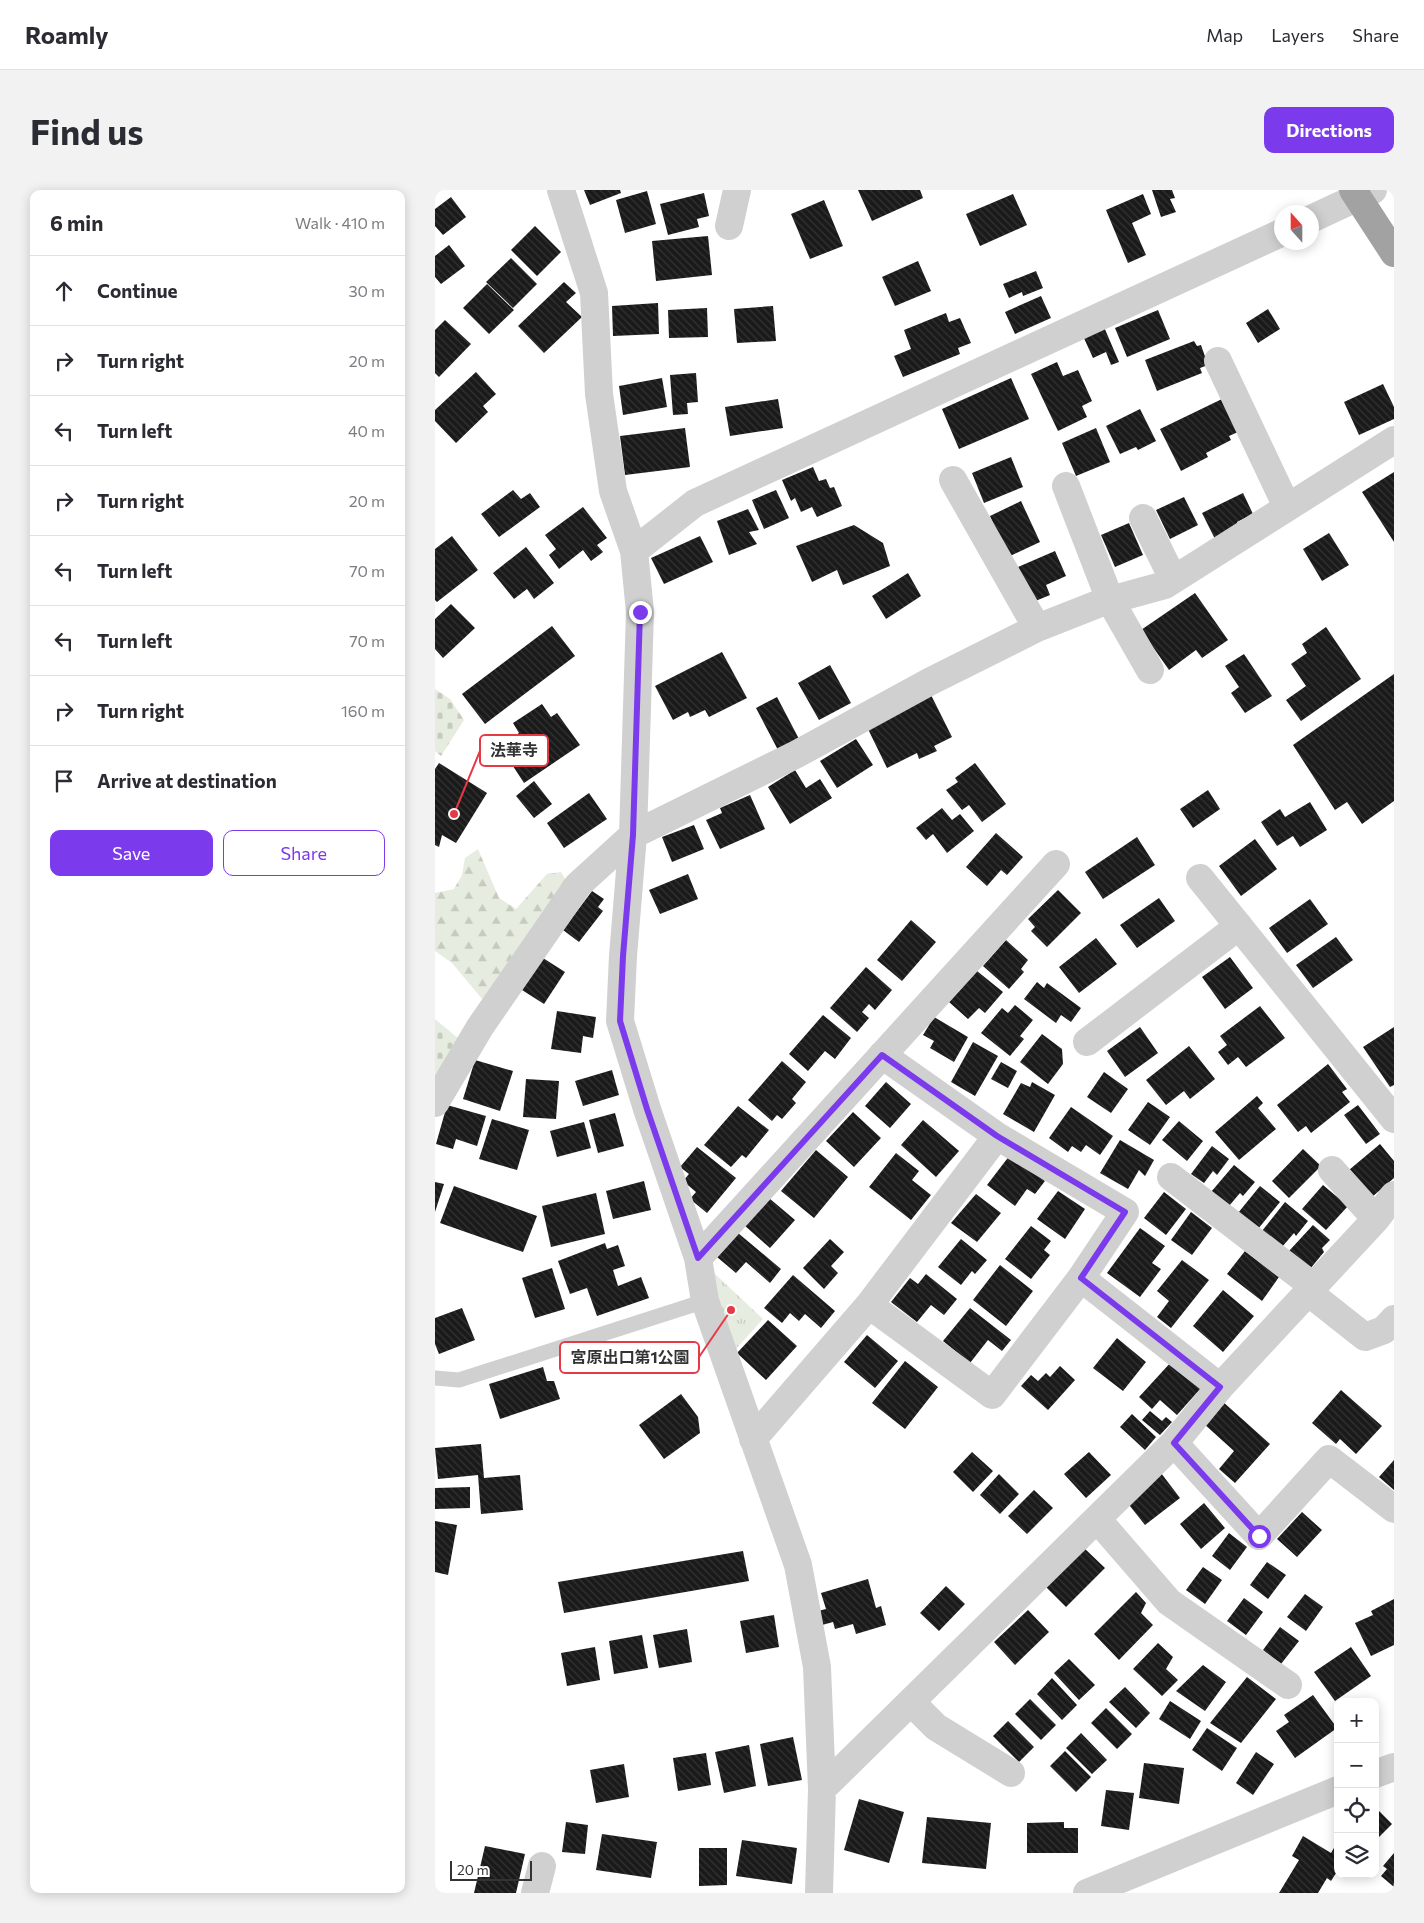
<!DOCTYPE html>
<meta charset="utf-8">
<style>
:root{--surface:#fff;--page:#f2f2f3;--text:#2b2b33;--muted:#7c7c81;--line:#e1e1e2;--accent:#7c3aed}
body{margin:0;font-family:Commissioner,"Noto Sans JP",sans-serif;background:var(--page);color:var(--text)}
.controls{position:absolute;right:15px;bottom:15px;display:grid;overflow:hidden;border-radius:10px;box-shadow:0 2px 12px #0003}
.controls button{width:45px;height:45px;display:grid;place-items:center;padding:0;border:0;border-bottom:1px solid var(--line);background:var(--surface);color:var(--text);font:25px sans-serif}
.compass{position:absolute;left:839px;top:15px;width:45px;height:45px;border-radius:50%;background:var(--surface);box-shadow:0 2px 12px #0003;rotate:339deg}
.scale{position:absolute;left:15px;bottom:12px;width:82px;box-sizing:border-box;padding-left:5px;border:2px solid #333;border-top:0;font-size:14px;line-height:18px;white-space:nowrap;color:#333;-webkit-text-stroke:4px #fff;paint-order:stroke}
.stop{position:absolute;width:15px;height:15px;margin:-11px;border:4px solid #7c3aed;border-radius:50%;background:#fff}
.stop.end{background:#7c3aed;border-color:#fff;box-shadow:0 1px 5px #0008}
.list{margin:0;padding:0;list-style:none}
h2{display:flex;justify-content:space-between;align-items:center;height:65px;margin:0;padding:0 20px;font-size:21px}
h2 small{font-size:16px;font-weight:400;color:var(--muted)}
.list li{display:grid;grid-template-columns:32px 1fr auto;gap:15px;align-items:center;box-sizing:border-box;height:70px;padding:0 20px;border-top:1px solid var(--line)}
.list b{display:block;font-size:19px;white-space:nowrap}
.list em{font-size:16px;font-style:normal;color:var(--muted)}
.actions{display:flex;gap:10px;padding:15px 20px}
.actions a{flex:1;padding:11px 0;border:1px solid var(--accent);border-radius:10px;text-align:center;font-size:18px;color:var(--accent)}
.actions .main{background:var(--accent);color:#fff}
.icon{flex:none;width:28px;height:28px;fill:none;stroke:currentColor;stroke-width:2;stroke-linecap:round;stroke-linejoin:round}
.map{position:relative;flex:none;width:959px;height:1703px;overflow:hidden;border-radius:10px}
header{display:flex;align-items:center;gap:30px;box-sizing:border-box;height:70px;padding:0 25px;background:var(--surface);border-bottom:1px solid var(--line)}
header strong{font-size:24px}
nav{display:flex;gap:28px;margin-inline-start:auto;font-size:18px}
.intro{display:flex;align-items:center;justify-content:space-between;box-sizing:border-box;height:120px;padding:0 30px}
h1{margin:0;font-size:35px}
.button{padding:12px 22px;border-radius:10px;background:var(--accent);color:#fff;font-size:18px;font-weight:700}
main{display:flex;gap:30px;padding:0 30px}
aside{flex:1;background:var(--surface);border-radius:10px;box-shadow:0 2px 12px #0003}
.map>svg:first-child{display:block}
.forest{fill:url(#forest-firs)}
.cemetery{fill:url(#cemetery-stones)}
.park{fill:url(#park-tufts)}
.building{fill:url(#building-back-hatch)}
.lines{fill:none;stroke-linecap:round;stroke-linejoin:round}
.service{stroke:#d0d0d0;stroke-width:15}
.minor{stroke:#d0d0d0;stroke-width:28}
.tertiary{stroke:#d0d0d0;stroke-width:28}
.trunk{stroke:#a2a2a2;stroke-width:28}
.route{stroke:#7c3aed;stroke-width:6}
.leader{fill:none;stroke:#e63946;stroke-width:2}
.callout-dot{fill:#e63946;stroke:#fff;stroke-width:2}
.callout{fill:#fff;stroke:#e63946;stroke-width:2}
.callout-label{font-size:16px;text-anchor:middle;font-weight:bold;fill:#333}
</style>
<header>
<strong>Roamly</strong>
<nav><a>Map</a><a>Layers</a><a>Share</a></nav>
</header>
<div class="intro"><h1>Find us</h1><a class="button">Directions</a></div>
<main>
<aside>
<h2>6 min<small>Walk · 410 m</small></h2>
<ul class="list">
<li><svg class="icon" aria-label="ahead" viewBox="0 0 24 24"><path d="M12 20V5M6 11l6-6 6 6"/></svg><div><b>Continue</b></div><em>30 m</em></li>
<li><svg class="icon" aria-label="right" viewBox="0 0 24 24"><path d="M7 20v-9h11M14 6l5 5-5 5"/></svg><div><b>Turn right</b></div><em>20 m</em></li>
<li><svg class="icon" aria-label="left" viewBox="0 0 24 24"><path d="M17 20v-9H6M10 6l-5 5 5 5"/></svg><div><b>Turn left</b></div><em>40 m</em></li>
<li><svg class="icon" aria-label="right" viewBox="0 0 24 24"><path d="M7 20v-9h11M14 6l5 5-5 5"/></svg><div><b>Turn right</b></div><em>20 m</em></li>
<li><svg class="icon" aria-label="left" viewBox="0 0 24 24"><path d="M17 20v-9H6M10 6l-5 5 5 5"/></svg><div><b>Turn left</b></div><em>70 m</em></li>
<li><svg class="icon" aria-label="left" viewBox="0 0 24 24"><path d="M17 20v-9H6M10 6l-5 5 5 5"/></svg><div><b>Turn left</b></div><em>70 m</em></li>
<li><svg class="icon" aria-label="right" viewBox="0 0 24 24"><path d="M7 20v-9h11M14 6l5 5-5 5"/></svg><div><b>Turn right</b></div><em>160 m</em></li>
<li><svg class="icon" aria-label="arrive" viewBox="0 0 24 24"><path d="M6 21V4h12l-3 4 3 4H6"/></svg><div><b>Arrive at destination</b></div></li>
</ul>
<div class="actions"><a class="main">Save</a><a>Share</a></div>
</aside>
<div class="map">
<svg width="959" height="1703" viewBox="0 0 959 1703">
<defs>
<pattern id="forest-firs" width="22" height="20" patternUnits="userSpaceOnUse" patternTransform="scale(1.25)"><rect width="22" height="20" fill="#e6ecdf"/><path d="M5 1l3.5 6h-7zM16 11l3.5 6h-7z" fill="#c6cbc0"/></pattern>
<pattern id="cemetery-stones" width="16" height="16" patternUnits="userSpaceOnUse" patternTransform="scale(1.25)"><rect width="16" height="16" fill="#e6ecdf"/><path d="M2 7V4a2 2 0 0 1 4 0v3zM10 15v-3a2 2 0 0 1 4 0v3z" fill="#c6cbc0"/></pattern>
<pattern id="park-tufts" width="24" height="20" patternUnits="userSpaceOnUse" patternTransform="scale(1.25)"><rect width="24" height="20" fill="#e6ecdf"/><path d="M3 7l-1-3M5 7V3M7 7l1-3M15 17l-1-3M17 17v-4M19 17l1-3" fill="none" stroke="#c6cbc0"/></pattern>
<pattern id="building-back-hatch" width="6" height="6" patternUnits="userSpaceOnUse" patternTransform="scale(1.25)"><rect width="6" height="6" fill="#1a1a1a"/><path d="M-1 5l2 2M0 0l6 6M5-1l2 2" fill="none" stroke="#333"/></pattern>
</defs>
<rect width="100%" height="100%" fill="#fff"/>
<!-- forest -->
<path class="forest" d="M43,659L64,708L81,719L112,684L126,682L138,702L48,810L17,773L0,761V703L19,699L27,685L30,668Z"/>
<!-- cemetery -->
<path class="cemetery" d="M0,499L15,509L29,530L6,566L0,561Z
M0,829L30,854L0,907Z"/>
<!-- park -->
<path class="park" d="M263,1068L328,1129L291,1170Z"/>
<!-- building -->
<path class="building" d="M149,0H185L186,3L155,15Z
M423,0H485L488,8L437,31Z
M717,0H737L740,8L735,9L741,22L726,27Z
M212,1L221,34L190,43L181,10Z
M269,3L274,26L262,29L264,37L233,45L225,14Z
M578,4L592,35L545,56L531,24Z
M708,4L716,24L697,33L711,65L693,73L671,20Z
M16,7L31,27L8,45L0,36V19Z
M389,10L408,56L375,69L356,24Z
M100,36L126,62L102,86L76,60Z
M273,46L277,85L221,91L217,51Z
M14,55L30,76L6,94L0,87V66Z
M76,68L102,94L78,118L51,92Z
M483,71L496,101L460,116L447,87Z
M601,81L608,98L588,106L587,102L574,108L568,94Z
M129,92L141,103L131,112L147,127L109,163L83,136Z
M52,94L79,120L54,144L28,118Z
M606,106L616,128L580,144L570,122Z
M223,113L224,144L178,146L177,116Z
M338,116L341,151L302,153L299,119Z
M272,118L273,147L234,148L233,120Z
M833,119L845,139L823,153L811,133Z
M723,120L735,149L692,167L680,138Z
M511,123L514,132L525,128L536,153L523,158L525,164L468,187L459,166L476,159L469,140Z
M10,130L36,154L4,187L0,183V140Z
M669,137L684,172L676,175L671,162L658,168L648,146Z
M759,151L762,156L766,155L773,175L765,178L767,183L722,201L710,170Z
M622,172L628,186L643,180L657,211L647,216L652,227L623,241L596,184Z
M41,182L61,204L48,216L53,222L21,253L0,231V220Z
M261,183L263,212L252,213L253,224L238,225L235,185Z
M227,188L232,217L188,225L184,196Z
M576,188L594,229L524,259L507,219Z
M948,194L959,217V229L924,245L909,212Z
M343,209L348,238L295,246L290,217Z
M787,209L803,242L794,246L796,250L771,263L773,267L746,281L725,239Z
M705,219L721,251L703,260L701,257L685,264L671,236Z
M250,238L255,277L190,285L185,246Z
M661,238L675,272L641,286L627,253Z
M576,267L588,297L549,313L537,283Z
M378,277L384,291L391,289L395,298L399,297L407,316L382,327L377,317L366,322L360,308L356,311L347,290Z
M959,282V352L927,302Z
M78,300L86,309L95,303L105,317L64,347L46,324Z
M341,300L354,328L329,339L317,310Z
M808,303L818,324L802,332L804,337L780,349L767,323Z
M749,307L763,335L735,349L721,320Z
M586,311L605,352L573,367L555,326Z
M148,317L172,348L162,355L168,362L156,371L148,360L124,379L114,365L121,359L110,345Z
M313,319L324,340L314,342L322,354L294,365L282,331Z
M694,333L708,365L680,377L666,345Z
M419,335L448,353L455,376L408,395L402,380L377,392L361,356Z
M894,343L914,375L887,391L868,359Z
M17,346L43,380L2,412L0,410V359Z
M265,346L278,372L229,394L216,368Z
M91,357L119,393L99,409L92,399L79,409L58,383Z
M620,361L631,386L611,395L615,405L598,412L583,377Z
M473,383L486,406L451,429L437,406Z
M760,403L793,450L767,468L761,460L734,480L706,440Z
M16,414L40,438L8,468L0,459V429Z
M117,436L140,466L50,534L27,504Z
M891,437L926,489L866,531L851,510L871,496L856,474L872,463L867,454Z
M287,462L312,508L274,527L270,520L255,527L253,522L238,530L220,496Z
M809,464L837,506L810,523L796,503L804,497L790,476Z
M395,475L416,513L384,530L363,493Z
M959,484V611L927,634L912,612L900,620L858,555Z
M496,505L517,547L499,556L502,561L484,569L482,563L452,578L432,537Z
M342,507L364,549L343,560L321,518Z
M107,514L116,527L122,523L145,555L89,593L65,556L84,543L78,533Z
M421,549L438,575L402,598L385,571Z
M4,573L52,603L21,653L7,645L4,657L0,655V579Z
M540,573L571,614L547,632L534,615L527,620L511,600L523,592L520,588Z
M360,580L371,598L385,589L397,608L355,634L333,597Z
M99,591L117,614L99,628L81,606Z
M773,600L785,619L758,638L745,619Z
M154,603L172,629L129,658L112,633Z
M315,605L330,639L285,659L271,630L287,623L285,618Z
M875,612L892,640L865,657L858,646L842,656L826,632L845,619L850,627Z
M507,618L517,630L525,624L539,641L512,663L498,644L491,650L481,638Z
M259,635L269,659L237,672L227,647Z
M561,643L588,667L572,685L566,680L552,696L531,677Z
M702,647L720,675L668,709L650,682Z
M820,649L842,679L806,706L784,676Z
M253,684L263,709L225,724L214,700Z
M623,700L646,723L612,757L596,741L600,737L593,729Z
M157,701L169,709L163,717L168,721L144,752L128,740Z
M724,708L740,731L702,758L685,735Z
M875,709L893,734L852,763L834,738Z
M476,730L501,752L467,791L442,770Z
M901,747L918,770L878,798L861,775Z
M661,748L682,774L644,803L624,777Z
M571,750L593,770L586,779L589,782L574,799L548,776Z
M795,767L818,798L790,819L767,787Z
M108,768L130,782L109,814L87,800Z
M431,777L457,800L440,820L434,814L427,822L434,828L422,842L395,818Z
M542,781L568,802L550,823L544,818L533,829L514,812Z
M602,792L609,798L612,793L646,818L636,832L626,825L621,833L589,809Z
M580,815L598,830L585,846L589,849L575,866L546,843L567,818L573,823Z
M825,816L850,848L811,877L803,867L793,875L783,862L792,855L785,846Z
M122,821L161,827L158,848L148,846L146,863L116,859Z
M388,825L416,848L400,869L390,861L373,881L354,864Z
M499,827L533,847L519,872L495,858L499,851L488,845Z
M705,837L723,863L690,887L672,861Z
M959,837V895L955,897L928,857Z
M607,844L627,859L628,874L613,894L585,872Z
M538,852L563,866L540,906L516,892Z
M754,856L780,889L755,909L749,901L731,915L711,890Z
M40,870L78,881L65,921L28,909Z
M347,871L371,892L357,909L361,913L347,929L342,925L337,931L313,910Z
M566,872L582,881L573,898L556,889Z
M893,874L912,899L907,902L915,912L876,943L871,936L863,942L842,915Z
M177,880L184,905L148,916L140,891Z
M669,882L693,899L676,923L652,907Z
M91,889L124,891L121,929L88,927Z
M451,892L476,914L455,938L430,916Z
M597,892L620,905L599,942L568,924L586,893L595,897Z
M822,906L828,913L823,918L841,939L804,970L780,942Z
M713,912L735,927L715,955L693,940Z
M12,915L51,926L42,956L21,949L18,959L1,954Z
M923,915L945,944L931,954L909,925Z
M303,916L334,940L311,968L307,965L296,977L269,955Z
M636,917L678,946L665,965L651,955L646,962L637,956L633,962L614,948Z
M418,922L446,948L419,977L391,951Z
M180,923L189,956L163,963L154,930Z
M57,929L94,940L82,980L44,969Z
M488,930L524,961L501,987L466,955Z
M744,931L768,951L752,971L727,950Z
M149,932L156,958L122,967L115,941Z
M685,950L719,970L710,986L704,980L693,999L665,983Z
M945,954L959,971V988L937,1007L914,980Z
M777,956L794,969L782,985L778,981L769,993L756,984Z
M262,957L301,988L272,1023L255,1009L261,1002L248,991L254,984L245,977Z
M868,959L886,976L854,1008L837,991Z
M381,960L413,987L379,1028L346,1001Z
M461,963L484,981L477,990L496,1005L476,1030L434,997Z
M575,965L610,991L600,1004L592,999L580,1016L552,995Z
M799,975L820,992L808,1006L805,1003L794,1016L776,1002Z
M209,991L216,1020L178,1029L171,1001Z
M0,992L9,994L0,1022Z
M888,995L913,1016L891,1040L867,1019Z
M19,996L102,1026L88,1062L5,1033Z
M825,996L845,1012L823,1039L803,1023Z
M623,1001L650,1019L630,1049L602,1029Z
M729,1002L751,1019L731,1045L709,1028Z
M161,1003L170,1044L116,1057L107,1016Z
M541,1004L566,1023L542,1052L516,1033Z
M334,1008L360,1030L335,1058L309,1035Z
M850,1012L873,1031L861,1046L859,1043L847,1057L827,1041Z
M756,1022L777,1038L757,1065L736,1050Z
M878,1035L895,1050L887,1058L889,1062L875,1079L854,1061Z
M596,1036L616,1051L609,1060L615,1065L596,1089L570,1069Z
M705,1038L730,1056L717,1073L726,1079L705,1107L672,1083Z
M303,1043L346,1079L335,1093L311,1072L301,1083L282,1067Z
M395,1049L409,1062L396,1076L403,1083L389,1099L368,1078Z
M526,1049L552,1070L540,1084L537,1081L526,1095L503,1077Z
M170,1053L172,1059L183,1055L190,1076L178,1080L183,1096L206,1087L214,1108L162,1126L152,1098L135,1104L123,1071Z
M810,1061L844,1087L827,1111L792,1084Z
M747,1070L774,1090L736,1138L722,1127L734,1111L722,1101Z
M565,1075L598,1101L571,1136L538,1110Z
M117,1078L130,1119L100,1128L87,1088Z
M491,1084L522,1109L509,1125L496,1115L482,1132L456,1112L475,1088L483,1094Z
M358,1085L400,1121L386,1138L370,1124L364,1131L355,1123L347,1133L329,1118Z
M788,1100L819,1126L788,1162L758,1136Z
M27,1118L40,1150L4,1164L0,1154V1128Z
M535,1118L576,1150L567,1161L553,1150L535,1173L508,1151Z
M333,1130L362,1156L331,1190L302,1163Z
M432,1145L463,1171L440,1198L409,1172Z
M682,1148L711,1172L688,1201L658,1178Z
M470,1171L503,1197L470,1239L437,1213Z
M737,1171L766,1198L742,1225L725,1210L717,1219L704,1207Z
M625,1176L640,1190L613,1220L586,1196L596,1185L603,1191L611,1183L615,1187Z
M108,1177L112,1191H119L125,1209L65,1229L54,1194Z
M906,1200L947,1236L921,1264L905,1249L901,1254L877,1233Z
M246,1204L263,1227L265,1243L229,1269L204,1235Z
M787,1211L835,1254L800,1293L784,1279L799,1261L768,1233Z
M715,1221L727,1231L731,1227L737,1232L725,1245L707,1230Z
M697,1224L721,1247L710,1260L685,1237Z
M46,1254L49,1288L85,1285L88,1320L46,1324L43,1285L3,1289L0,1258Z
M537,1262L558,1281L538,1302L518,1282Z
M654,1262L676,1285L651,1308L629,1284Z
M959,1270V1300L944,1287Z
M726,1283L745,1308L710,1335L691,1311Z
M564,1284L584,1304L565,1324L545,1305Z
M35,1297V1318L0,1319V1298Z
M599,1300L618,1318L592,1344L573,1326Z
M769,1313L790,1338L766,1359L745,1334Z
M867,1322L887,1340L862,1367L842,1349Z
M0,1331L22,1335L13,1385L0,1382Z
M794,1343L812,1357L795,1380L777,1366Z
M648,1357L670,1378L631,1417L609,1395Z
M308,1361L314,1391L129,1423L123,1392Z
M832,1372L851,1385L833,1409L815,1395Z
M768,1377L787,1390L770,1414L751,1400Z
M433,1389L441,1418L446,1416L451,1435L421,1444L418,1434L400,1439L398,1432L387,1435L383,1421L391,1419L386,1403Z
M511,1396L530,1414L504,1441L485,1423Z
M701,1402L711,1413L706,1423L718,1435L684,1470L659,1444Z
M870,1404L888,1417L871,1441L852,1427Z
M809,1408L828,1422L811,1445L792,1431Z
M959,1409V1455L936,1466L920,1433L938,1425L936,1421Z
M593,1420L614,1442L580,1475L559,1452Z
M339,1425L344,1457L311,1463L305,1431Z
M845,1437L864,1451L846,1474L828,1460Z
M252,1439L257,1472L224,1478L218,1445Z
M207,1445L213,1478L179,1484L174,1451Z
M723,1453L738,1467L731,1479L743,1490L727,1506L698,1479Z
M160,1457L165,1490L132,1496L126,1463Z
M916,1457L936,1486L900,1511L879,1482Z
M634,1469L660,1495L644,1510L619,1483Z
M768,1475L791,1492L770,1521L741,1501Z
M812,1487L841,1509L806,1553L775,1533Z
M617,1488L642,1515L627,1530L602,1504Z
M690,1497L715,1523L701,1538L674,1512Z
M878,1505L902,1538L860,1568L841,1541L854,1532L849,1525Z
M595,1509L621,1535L606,1550L580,1524Z
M735,1511L766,1531L755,1549L724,1529Z
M671,1518L697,1544L682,1559L656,1533Z
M573,1531L599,1557L584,1572L558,1546Z
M772,1538L802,1558L787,1581L757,1560Z
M646,1543L672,1570L657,1584L631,1558Z
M358,1547L367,1590L333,1596L325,1554Z
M314,1555L321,1596L289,1603L280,1562Z
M630,1561L656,1587L641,1602L615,1576Z
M821,1562L839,1574L818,1605L801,1593Z
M271,1563L276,1595L243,1601L238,1568Z
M709,1573L749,1578L744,1614L704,1608Z
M189,1574L194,1607L161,1613L155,1580Z
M671,1600L699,1603L694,1640L666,1636Z
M424,1609L469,1622L454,1673L409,1660Z
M940,1617L957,1634L944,1647L940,1643Z
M492,1627L556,1633L551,1679L487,1673Z
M131,1632L153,1635L150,1664L127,1662Z
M629,1632V1638H643V1663H592V1633Z
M167,1644L222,1652L216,1688L161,1680Z
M868,1646L896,1663L903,1651V1680L896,1691L892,1688L883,1703H844L864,1670L857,1666Z
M307,1650L362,1658L357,1694L301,1686Z
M50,1656L90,1664L81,1703H39Z
M264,1658H292V1695L264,1696Z
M959,1663V1697L946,1686L952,1679L948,1676Z"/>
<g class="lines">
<!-- service -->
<path class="service" d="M0,1188L24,1190L270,1111"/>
<!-- minor -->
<path class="minor" d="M126,0L159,103L164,204L178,301L199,361L205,422L198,645L188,766L185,831L212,919L263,1068L270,1111L363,1375L382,1477L387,1599L384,1703
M876,29L938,0
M294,36L302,0
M783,171L852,317
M518,290L602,438
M631,296L675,410L715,480
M708,328L738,389
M199,361L260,313L846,43
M765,688L959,929
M652,852L804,736
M0,913L45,837L143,695L198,645L362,564L494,492L602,438L668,412L730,395L959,250
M897,980L941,1029
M736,987L878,1096
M263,1068L621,674
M646,1088L785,1197
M873,1102L930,1147L949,1140L959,1129
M434,1115L557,1205L646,1088L690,1022L562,946L447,865
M318,1249L434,1115L562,946
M739,1253L824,1346L894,1269L959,1319
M662,1329L734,1412L853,1495
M476,1512L501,1537L576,1583
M387,1599L739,1253L785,1197L941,1029L959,1005
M100,1703L107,1676"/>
<!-- tertiary -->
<path class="tertiary" d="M940,1584L959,1577
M652,1703L903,1600"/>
<!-- trunk -->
<path class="trunk" d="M918,0L959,63"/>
</g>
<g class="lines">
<!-- route -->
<path class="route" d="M205,422L198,645L188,766L185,831L212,919L263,1068L447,865L562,946L690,1022L646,1088L785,1197L739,1253L824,1346"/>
</g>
<!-- callouts -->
<path class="leader" d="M19 624L45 561M296 1120L264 1167"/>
<g class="callout-dot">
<circle cx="19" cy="624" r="5"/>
<circle cx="296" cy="1120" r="5"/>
</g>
<g class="callout">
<rect x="45" y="545" width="68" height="31" rx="5"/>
<rect x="125" y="1152" width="139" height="31" rx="5"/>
</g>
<g class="callout-label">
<text x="79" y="566">法華寺</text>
<text x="195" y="1173">宮原出口第1公園</text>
</g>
</svg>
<div class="controls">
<button>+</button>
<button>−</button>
<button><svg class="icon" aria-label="locate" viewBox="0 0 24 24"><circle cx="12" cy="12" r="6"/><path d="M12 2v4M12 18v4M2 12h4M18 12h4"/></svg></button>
<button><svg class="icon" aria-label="layers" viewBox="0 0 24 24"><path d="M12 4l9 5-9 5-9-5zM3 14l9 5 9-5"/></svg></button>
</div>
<svg class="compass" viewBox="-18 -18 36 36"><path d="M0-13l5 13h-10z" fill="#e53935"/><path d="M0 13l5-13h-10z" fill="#7c7c81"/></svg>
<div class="scale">20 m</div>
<div class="stop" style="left:824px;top:1346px"></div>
<div class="stop end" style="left:205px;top:422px"></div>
</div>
</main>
